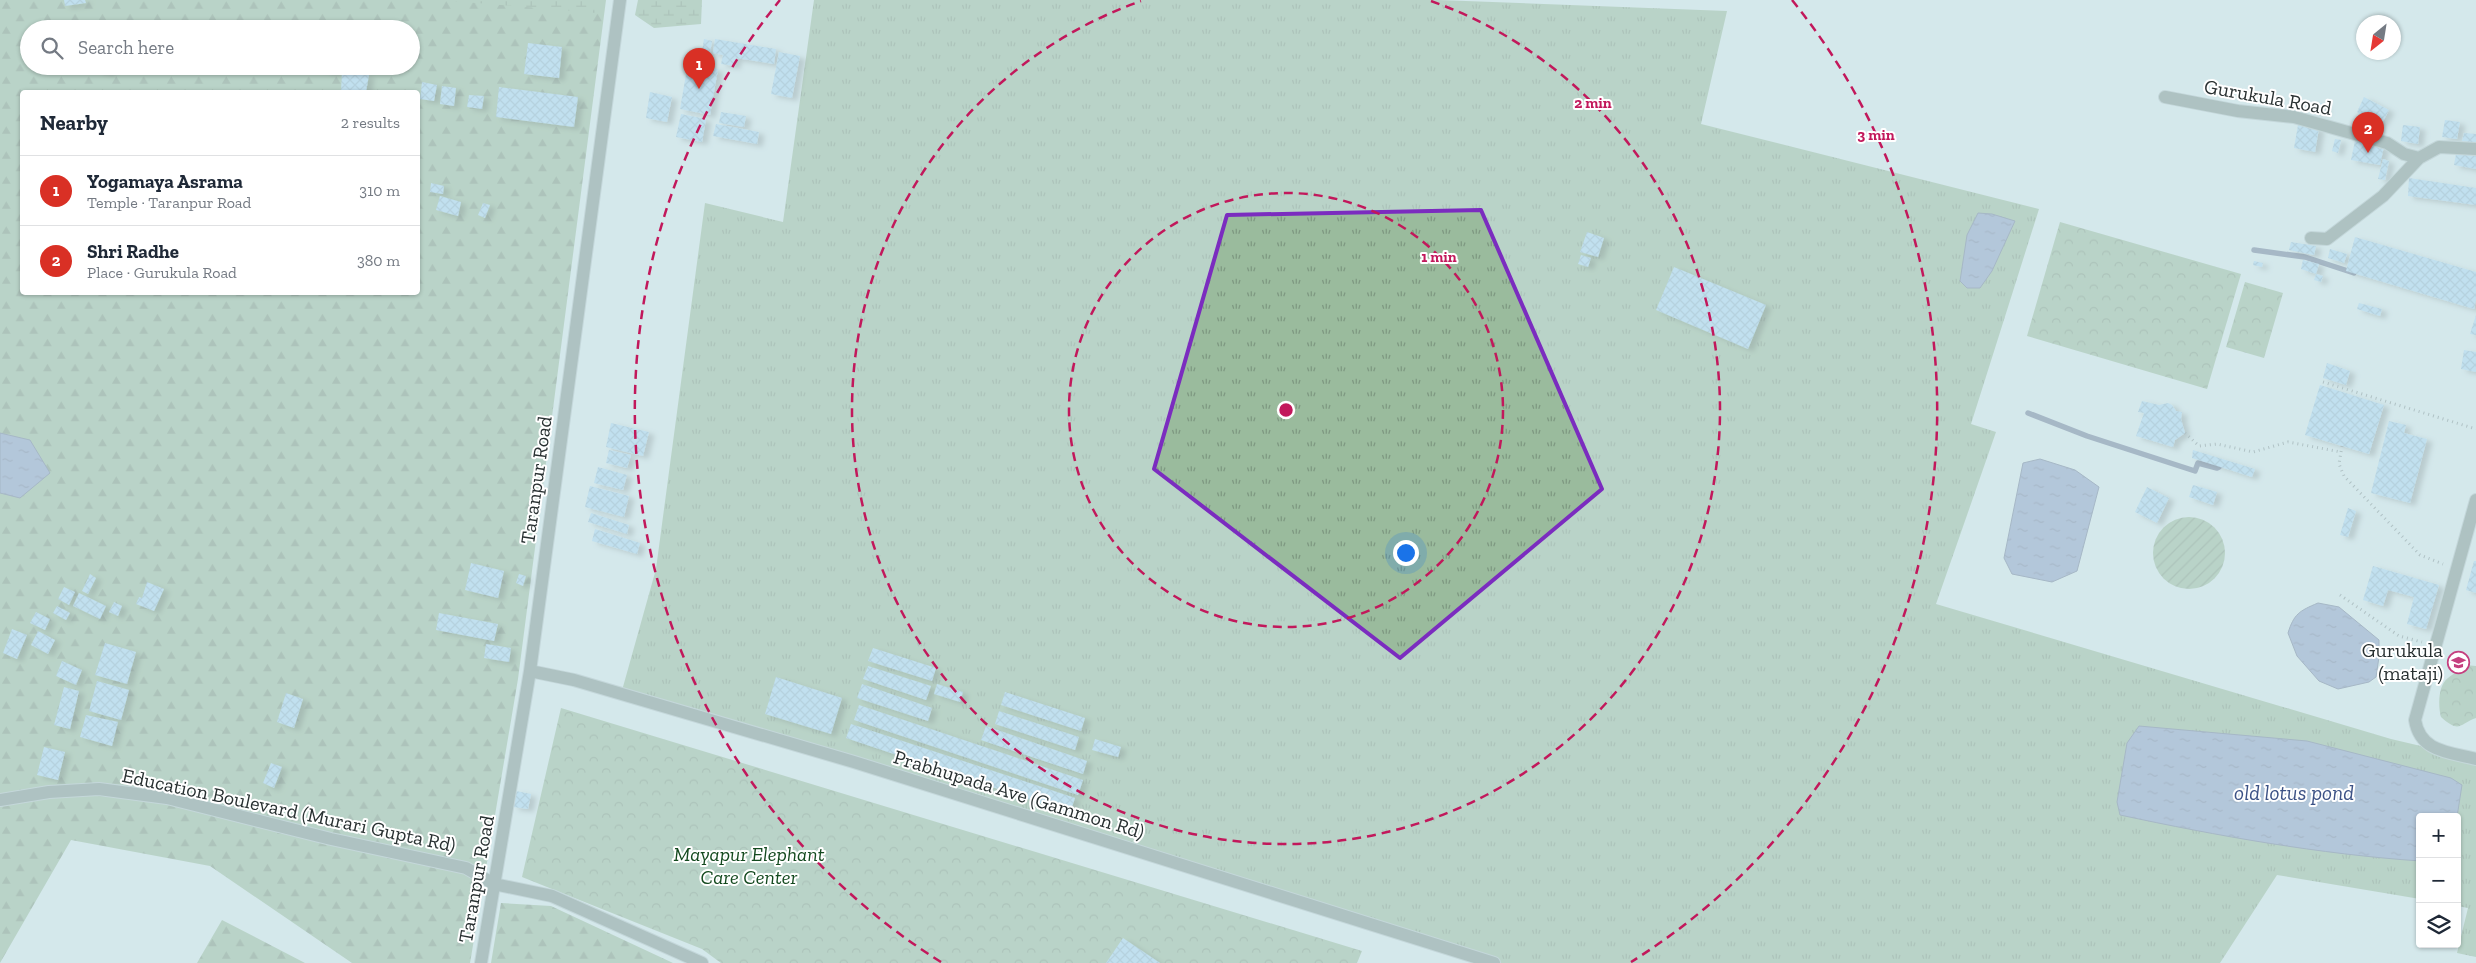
<!DOCTYPE html>
<meta charset="utf-8">
<style>
:root{--surface:#fff;--page:#f6f6f7;--text:#1f2937;--muted:#747a83;--line:#e0e1e3;--accent:#d93025}
body{margin:0;font-family:"Zilla Slab",serif;background:var(--page);color:var(--text)}
.controls{position:absolute;right:15px;bottom:15px;display:grid;overflow:hidden;border-radius:5px;box-shadow:0 1px 4px #0004}
.controls button{width:45px;height:45px;display:grid;place-items:center;padding:0;border:0;border-bottom:1px solid var(--line);background:var(--surface);color:var(--text);font:25px sans-serif}
.compass{position:absolute;left:2356px;top:15px;width:45px;height:45px;border-radius:50%;background:var(--surface);box-shadow:0 1px 4px #0004;rotate:210deg}
.you{position:absolute;left:1405px;top:552px;width:18px;height:18px;margin:-12px;border:4px solid #fff;border-radius:50%;background:#1a73e8;box-shadow:0 0 0 8px #1a73e833}
.badge{display:grid;place-items:center;width:32px;height:32px;border-radius:50%;background:var(--accent);color:#fff;font-size:16px;font-weight:700}
.pin{position:absolute;translate:-50% -41px;filter:drop-shadow(0 1px 2px #0008)}
.pin::after{content:'';position:absolute;top:26px;width:18px;height:15px;background:inherit;clip-path:polygon(0 0,100% 0,50% 100%)}
.list{margin:0;padding:0;list-style:none}
h2{display:flex;justify-content:space-between;align-items:center;height:65px;margin:0;padding:0 20px;font-size:21px}
h2 small{font-size:16px;font-weight:400;color:var(--muted)}
.list li{display:grid;grid-template-columns:32px 1fr auto;gap:15px;align-items:center;box-sizing:border-box;height:70px;padding:0 20px;border-top:1px solid var(--line)}
.list b{display:block;font-size:19px;white-space:nowrap}
.list p{margin:0;font-size:16px;white-space:nowrap;color:var(--muted)}
.list em{font-size:16px;font-style:normal;color:var(--muted)}
.icon{flex:none;width:28px;height:28px;fill:none;stroke:currentColor;stroke-width:2;stroke-linecap:round;stroke-linejoin:round}
.map{position:relative;flex:none;width:2476px;height:963px;overflow:hidden}
.search{position:absolute;background:var(--surface);box-shadow:0 1px 4px #0004;left:20px;top:20px;width:400px;height:55px;display:flex;align-items:center;gap:12px;box-sizing:border-box;padding:0 18px;border-radius:28px;color:var(--muted);font-size:19px}
.panel{position:absolute;background:var(--surface);box-shadow:0 1px 4px #0004;left:20px;top:90px;width:400px;height:205px;border-radius:5px}
.map>svg:first-child{display:block}
.grass{fill:url(#grass-tufts)}
.forest{fill:url(#forest-firs);fill-rule:evenodd}
.wetland{fill:url(#wetland-marsh)}
.park{fill:url(#park-crowns)}
.garden{fill:url(#garden-furrows)}
.water{fill:url(#water-ripples);stroke:#6f7e99}
.lines{fill:none;stroke-linecap:round;stroke-linejoin:round}
.stream{stroke:#6f7e99;stroke-width:5.5}
.building{fill:url(#building-cross-hatch);filter:url(#shadow)}
.minor-casing{stroke:#b2c3c6;stroke-width:14}
.path{stroke:#869597;stroke-width:3;stroke-dasharray:1 4;stroke-linecap:butt}
.minor{stroke:#809690;stroke-width:12}
.marked{fill:none;stroke:#7b2cbf;stroke-width:4;stroke-linejoin:round}
.ring{fill:none;stroke:#c2185b;stroke-width:2.5;stroke-dasharray:9 6}
.labels{text-anchor:middle;stroke-width:4;stroke-linejoin:round;paint-order:stroke}
.street-label{font-size:20px;fill:#283031;stroke:#fff}
.poi-label{font-size:20px;fill:#283031;stroke:#fff;text-anchor:end}
.park-label{font-size:20px;font-style:italic;fill:#13491e;stroke:#fff}
.water-label{font-size:21px;font-style:italic;fill:#3b5185;stroke:#fff}
.centre{fill:#c2185b;stroke:#fff;stroke-width:2.5}
.ring-label{font-size:15px;text-anchor:middle;font-weight:bold;fill:#c2185b;stroke:#fff;stroke-width:4;stroke-linejoin:round;paint-order:stroke}
</style>
<div class="map">
<svg width="2476" height="963" viewBox="0 0 2476 963">
<defs>
<pattern id="grass-tufts" width="24" height="20" patternUnits="userSpaceOnUse" patternTransform="scale(1.25)"><rect width="24" height="20" fill="#9abb9d"/><path d="M3 7l-1-3M5 7V3M7 7l1-3M15 17l-1-3M17 17v-4M19 17l1-3" fill="none" stroke="#7e9881"/></pattern>
<pattern id="forest-firs" width="22" height="20" patternUnits="userSpaceOnUse" patternTransform="scale(1.25)"><rect width="22" height="20" fill="#9abb9d"/><path d="M5 1l3.5 6h-7zM16 11l3.5 6h-7z" fill="#7e9881"/></pattern>
<pattern id="wetland-marsh" width="20" height="14" patternUnits="userSpaceOnUse" patternTransform="scale(1.25)"><rect width="20" height="14" fill="#9abb9d"/><path d="M1 5h8M5 5V1M11 12h8M15 12V8" fill="none" stroke="#7e9881"/></pattern>
<pattern id="park-crowns" width="20" height="18" patternUnits="userSpaceOnUse" patternTransform="scale(1.25)"><rect width="20" height="18" fill="#9abb9d"/><path d="M2 6a3 3 0 1 1 6 0M12 15a3 3 0 1 1 6 0" fill="none" stroke="#7e9881"/></pattern>
<pattern id="garden-furrows" width="10" height="10" patternUnits="userSpaceOnUse" patternTransform="scale(1.25)"><rect width="10" height="10" fill="#9abb9d"/><path d="M-1 1l2-2M0 10L10 0M9 11l2-2" fill="none" stroke="#7e9881"/></pattern>
<pattern id="water-ripples" width="26" height="14" patternUnits="userSpaceOnUse" patternTransform="scale(1.25)"><rect width="26" height="14" fill="#8d9fc5"/><path d="M2 4q2-2 4 0t4 0M15 11q2-2 4 0t4 0" fill="none" stroke="#7382a1"/></pattern>
<pattern id="building-cross-hatch" width="8" height="8" patternUnits="userSpaceOnUse" patternTransform="scale(1.25)"><rect width="8" height="8" fill="#abd7f3"/><path d="M0 0l8 8M0 8l8-8" fill="none" stroke="#93b9d1"/></pattern>
<filter id="shadow"><feDropShadow dx="5.5" dy="3" stdDeviation="2.5" flood-color="#0004"/></filter>
</defs>
<rect width="100%" height="100%" fill="#d4e8eb"/>
<!-- grass -->
<path class="grass" d="M814,0H1439L1727,11L1701,124L2039,209L1971,424L1996,432L1936,604L2391,739L2476,759V957L2457,953L2468,908L2457,906V817H2420V899L2277,875L2220,963H1501L621,694L656,569L705,203L783,222Z"/>
<!-- forest -->
<path class="forest" d="M0,0H606L518,679L470,963H352L210,866L71,840L0,963ZM29,29H411V66H29ZM22,92H418V292H22Z
M501,903L551,906L673,963H491Z
M222,920L305,963H197Z"/>
<!-- wetland -->
<path class="wetland" d="M441,0H598L596,13Z
M638,0H702L701,24L654,28L635,15Z"/>
<!-- park -->
<path class="park" d="M2060,222L2241,274L2207,389L2027,336Z
M2245,282L2283,293L2264,358L2226,347Z
M2465,665L2476,666V718C2459,724 2460,734 2441,717C2438,706 2438,685 2448,678C2454,673 2459,671 2465,665Z
M561,708L1362,951L1357,963H721L702,949L522,877Z"/>
<!-- garden -->
<path class="garden" d="M2153 553a36 36 0 1 1 72 0a36 36 0 1 1-72 0Z"/>
<!-- water -->
<path class="water" d="M1978,213L1992,214L2015,221L1992,271L1980,288H1967L1960,281L1967,235Z
M0,433L30,440L50,473L20,498L0,493Z
M2040,459L2075,470L2099,487L2077,571L2052,582L2012,574L2004,558L2023,463Z
M2318,603L2339,607L2379,640V657L2376,677L2369,682L2338,689L2319,681L2297,656L2288,633C2294,614 2299,611 2318,603Z
M2139,726L2307,741L2451,778L2462,785L2457,817H2420V861C2319,854 2218,836 2120,815L2117,802L2127,743Z"/>
<g class="lines">
<!-- stream -->
<path class="stream" d="M2254,250L2305,257L2354,273
M2028,413L2087,436L2195,471L2198,463L2217,468L2219,467"/>
</g>
<!-- building -->
<path class="building" d="M64,0H85L86,3L65,6Z
M123,20L145,22L144,29H122Z
M704,39L712,41L709,59L701,58Z
M715,39L776,49L774,64L736,58L735,66L721,64L723,55L713,53Z
M528,43L562,47L559,78L524,74Z
M779,52L800,56L792,98L771,94Z
M688,63L718,69L710,115L680,109Z
M98,66H111L110,73L97,71Z
M311,66H336L334,73Z
M342,72L369,75L366,92L341,91Z
M422,82L437,85L434,101L420,99Z
M442,86L456,88L454,106L440,104Z
M499,87L578,97L574,127L496,117Z
M650,92L672,97L667,122L646,118Z
M469,95L484,96L482,109L467,107Z
M2364,97L2389,110L2381,125L2357,112Z
M2312,102L2325,104L2324,114L2311,112Z
M721,112L746,116L744,127L719,123Z
M681,114L706,119L702,142L676,137Z
M2445,120L2460,122L2457,139L2442,137Z
M716,124L759,132L757,144L713,136Z
M2298,125L2319,128L2315,152L2294,148Z
M2403,125L2420,127L2418,144L2401,141Z
M2464,133L2476,134V143L2462,141Z
M2335,139L2341,140L2338,153L2332,151Z
M2355,141L2384,146L2380,165L2351,160Z
M2456,154L2476,156V169L2454,165Z
M2383,159L2389,161L2385,180L2378,179Z
M2409,178L2476,188V205L2408,196Z
M431,183L444,186L443,194L430,192Z
M440,196L461,202L458,216L436,210Z
M483,203L490,205L485,218L478,215Z
M1587,232L1604,238L1598,257L1580,252Z
M2355,237L2476,272V300L2474,309L2346,271Z
M2291,242L2316,246L2314,255L2289,250Z
M2330,249L2347,254L2344,263L2328,258Z
M1581,255L1591,258L1588,267L1578,264Z
M2303,260L2319,264L2316,274L2323,276L2321,282L2314,280L2316,274L2301,269Z
M2254,261L2263,263L2262,267L2253,265Z
M1674,267L1766,305L1748,349L1656,310Z
M2359,303L2382,309L2380,316L2357,309Z
M2476,315V335L2470,334Z
M2464,350L2476,352V372L2461,369Z
M2327,363L2350,371L2346,385L2323,378Z
M2320,385L2384,405L2369,454L2305,435Z
M2142,401L2159,405L2168,403L2172,405L2176,411L2182,412L2181,419L2185,433L2175,440L2173,447L2136,436L2144,413L2138,412Z
M2389,421L2406,425L2404,433L2427,439L2410,503L2371,493Z
M611,423L649,432L643,456L606,447Z
M609,450L631,455L627,468L606,463Z
M2193,450L2255,469L2252,477L2192,458Z
M598,467L627,475L623,490L594,483Z
M2193,485L2217,492L2213,505L2189,497Z
M590,486L629,496L624,517L585,507Z
M2147,487L2169,498L2157,523L2135,512Z
M2348,508L2356,511L2348,537L2340,535Z
M591,513L629,525L627,534L588,522Z
M595,529L640,543L637,554L592,541Z
M2474,561H2476V593L2466,590Z
M471,563L504,571L498,598L465,590Z
M2373,566L2439,585L2426,629L2407,624L2414,597L2388,590L2383,606L2363,600Z
M90,574L96,578L88,594L82,591Z
M519,574L526,576L523,586L516,583Z
M147,582L164,589L154,611L136,604L139,597L142,598Z
M64,587L75,592L69,605L58,599Z
M79,593L106,606L100,619L73,606Z
M114,602L122,606L118,616L109,612Z
M57,606L70,613L66,620L53,613Z
M36,612L50,619L45,630L30,623Z
M439,613L498,624L494,641L436,630Z
M12,629L27,635L17,659L3,653Z
M38,631L55,640L48,654L31,645Z
M105,643L136,652L127,684L95,675Z
M486,644L511,648L509,662L484,658Z
M873,648L936,668L932,681L868,661Z
M62,661L82,670L76,685L56,676Z
M868,666L931,686L926,700L863,679Z
M776,677L842,698L831,734L765,714Z
M97,681L129,690L121,720L89,711Z
M862,684L932,708L928,721L857,698Z
M937,684L963,692L960,702L934,694Z
M64,687L79,691L70,729L54,725Z
M1005,692L1085,718L1081,731L1001,705Z
M286,693L303,699L294,728L277,722Z
M859,705L1083,780L1078,795L854,720Z
M999,711L1079,737L1075,750L995,724Z
M86,715L118,722L112,746L80,737Z
M851,724L1075,798L1070,813L846,738Z
M986,726L1087,761L1083,774L981,740Z
M1095,739L1121,747L1118,757L1092,750Z
M44,747L65,752L58,780L37,775Z
M271,763L282,767L274,788L263,783Z
M516,791L531,794L528,809L513,807Z
M1123,938L1160,963H1106Z"/>
<g class="lines">
<defs>
<path id="minor" d="M2165,97L2238,111L2294,117L2387,143L2404,154L2419,158L2439,147L2476,149
M2311,238L2327,239L2383,196L2419,158
M2476,500L2415,720C2420,752 2449,752 2476,759
M530,671L574,680L854,762L1494,963
M0,800L49,792L99,789L167,798L331,839L466,868L494,884L552,896L702,963
M481,963L530,671L620,0"/>
</defs>
<!-- minor casing -->
<use href="#minor" class="minor-casing"/>
<!-- path -->
<path class="path" d="M2323,382L2476,429
M2185,433L2199,446L2217,444L2253,452L2288,442L2341,452
M2342,446L2339,464L2344,476L2420,555L2443,564
M2340,595L2399,636L2422,642"/>
<!-- minor -->
<use href="#minor" class="minor"/>
</g>
<!-- marked area -->
<path d="M0 0H2476V963H0ZM1481,210L1602,489L1400,658L1154,469L1227,215Z" fill="#d4e8eb" fill-opacity=".55" fill-rule="evenodd"/>
<path class="marked" d="M1481,210L1602,489L1400,658L1154,469L1227,215Z"/>
<!-- distance rings -->
<g class="ring">
<circle cx="1286" cy="410" r="217"/>
<path d="M1431 1A434 434 0 1 1 1141 1"/>
<path d="M941 962A651 651 0 0 1 780 0M1792 0A651 651 0 0 1 1631 962"/>
</g>
<!-- icons -->
<defs>
<symbol id="school-ring" viewBox="-11 -11 22 22"><circle r="9.5" fill="#fff" stroke="#c53f7f" stroke-width="1.5"/><path d="M0-5L7-2L0 1L-7-2ZM-4 1L0 2.5L4 1V4Q0 6-4 4Z" fill="#c53f7f"/></symbol>
</defs>
<g fill-rule="evenodd">
<use href="#school-ring" x="2446" y="650" width="25" height="25"/>
</g>
<g class="labels">
<!-- street labels -->
<g class="street-label">
<text transform="translate(2268 97) rotate(10)" y="7">Gurukula Road</text>
<text transform="translate(536 480) rotate(-82)" y="7">Taranpur Road</text>
<text transform="translate(1019 794) rotate(17)" y="7">Prabhupada Ave (Gammon Rd)</text>
<text transform="translate(289 810) rotate(12)" y="7">Education Boulevard (Murari Gupta Rd)</text>
<text transform="translate(476 879) rotate(-80)" y="7">Taranpur Road</text>
</g>
<!-- poi labels -->
<g class="poi-label">
<text x="2443" y="657">Gurukula<tspan x="2443" dy="23">(mataji)</tspan></text>
</g>
<!-- park labels -->
<g class="park-label">
<text x="749" y="861">Mayapur Elephant<tspan x="749" dy="23">Care Center</tspan></text>
</g>
<!-- water labels -->
<g class="water-label">
<text x="2294" y="800">old lotus pond</text>
</g>
</g>
<circle cx="1286" cy="410" r="8" class="centre"/>
<g class="ring-label">
<text x="1593" y="108">2 min</text>
<text x="1876" y="140">3 min</text>
<text x="1439" y="262">1 min</text>
</g>
</svg>
<div class="controls">
<button>+</button>
<button>−</button>
<button><svg class="icon" aria-label="layers" viewBox="0 0 24 24"><path d="M12 4l9 5-9 5-9-5zM3 14l9 5 9-5"/></svg></button>
</div>
<svg class="compass" viewBox="-18 -18 36 36"><path d="M0-13l5 13h-10z" fill="#e53935"/><path d="M0 13l5-13h-10z" fill="#747a83"/></svg>
<div class="you"></div>
<div class="pin badge" style="left:699px;top:89px">1</div>
<div class="pin badge" style="left:2368px;top:153px">2</div>
<div class="search"><svg class="icon" aria-label="search" viewBox="0 0 24 24"><circle cx="10" cy="10" r="6"/><path d="M15 15l6 6"/></svg>Search here</div>
<section class="panel">
<h2>Nearby<small>2 results</small></h2>
<ul class="list">
<li><span class="badge">1</span><div><b>Yogamaya Asrama</b><p>Temple · Taranpur Road</p></div><em>310 m</em></li>
<li><span class="badge">2</span><div><b>Shri Radhe</b><p>Place · Gurukula Road</p></div><em>380 m</em></li>
</ul>
</section>
</div>
